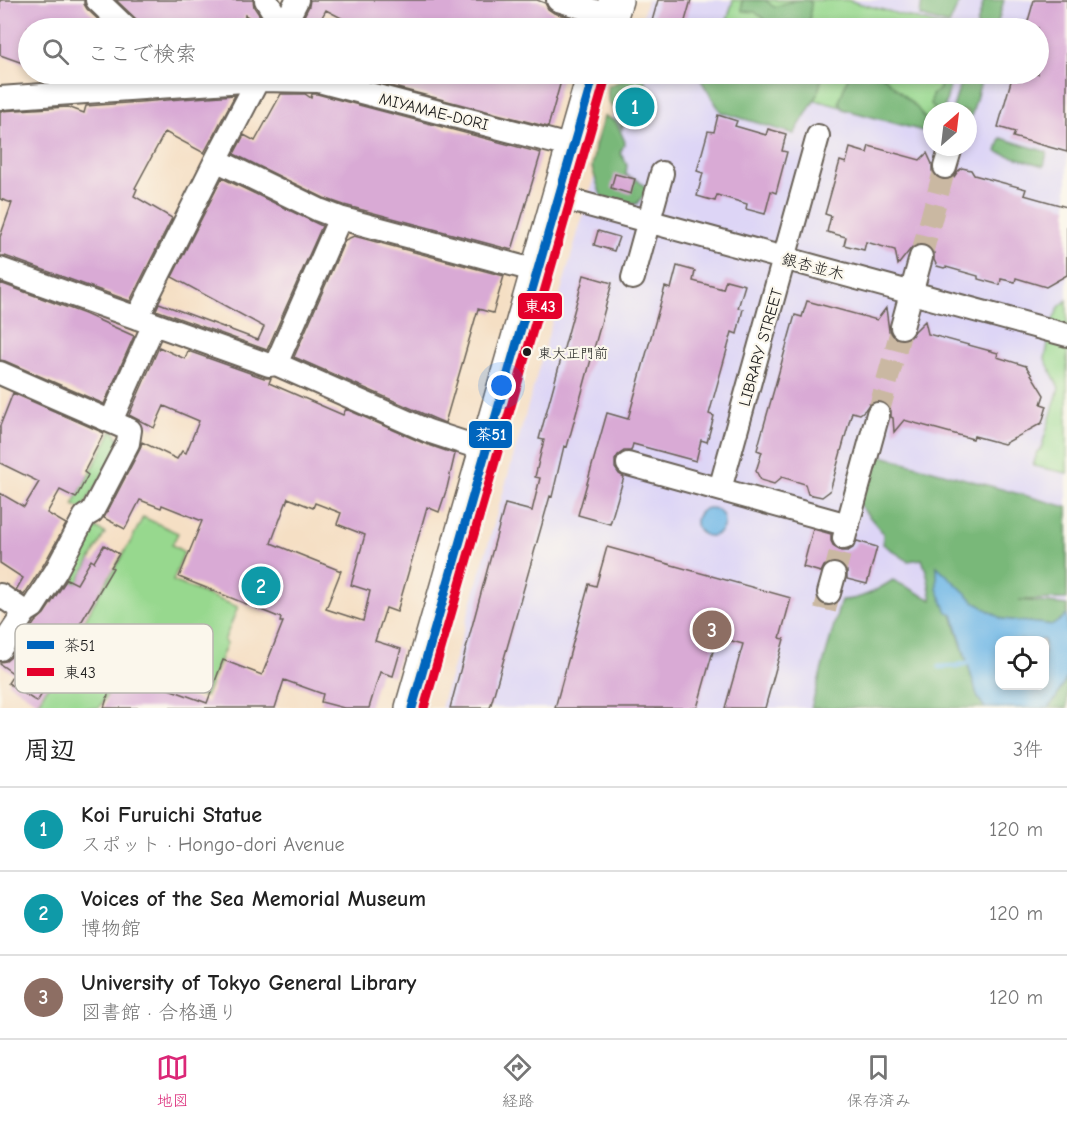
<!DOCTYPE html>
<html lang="ja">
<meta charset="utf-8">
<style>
:root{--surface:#fff;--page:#f2f2f2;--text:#222;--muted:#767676;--line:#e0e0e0;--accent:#db2777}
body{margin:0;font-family:"Comic Neue","Klee One",sans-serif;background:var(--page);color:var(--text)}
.controls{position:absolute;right:18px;bottom:18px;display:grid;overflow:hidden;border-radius:12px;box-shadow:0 3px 9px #0003}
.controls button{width:54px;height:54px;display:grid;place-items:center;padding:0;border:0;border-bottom:2px solid var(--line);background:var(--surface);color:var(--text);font:30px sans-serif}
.compass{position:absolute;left:923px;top:102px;width:54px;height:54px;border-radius:50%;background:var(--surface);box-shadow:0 3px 9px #0003;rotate:28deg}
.you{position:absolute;left:502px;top:386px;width:21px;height:21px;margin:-15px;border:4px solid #fff;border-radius:50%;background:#1a73e8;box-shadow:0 0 0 9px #1a73e833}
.badge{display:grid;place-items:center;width:39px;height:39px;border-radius:50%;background:var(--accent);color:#fff;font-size:20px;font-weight:700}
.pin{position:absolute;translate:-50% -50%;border:3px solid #fff;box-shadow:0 2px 6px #0006}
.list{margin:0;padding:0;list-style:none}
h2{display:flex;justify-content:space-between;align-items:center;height:78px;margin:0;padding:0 24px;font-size:26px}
h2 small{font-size:20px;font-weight:400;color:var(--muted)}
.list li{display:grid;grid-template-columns:39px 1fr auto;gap:18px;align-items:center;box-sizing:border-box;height:84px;padding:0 24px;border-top:2px solid var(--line)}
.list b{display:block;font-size:22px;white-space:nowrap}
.list p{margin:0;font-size:20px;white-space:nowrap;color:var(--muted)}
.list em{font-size:20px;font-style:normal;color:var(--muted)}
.icon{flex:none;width:33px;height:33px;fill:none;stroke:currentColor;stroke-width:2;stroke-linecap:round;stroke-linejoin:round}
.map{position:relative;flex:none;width:1067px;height:708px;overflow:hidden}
.search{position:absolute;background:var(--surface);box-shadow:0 3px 9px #0003;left:18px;right:18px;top:18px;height:66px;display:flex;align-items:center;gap:15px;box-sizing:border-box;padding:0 21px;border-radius:33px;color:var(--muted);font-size:22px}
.sheet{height:330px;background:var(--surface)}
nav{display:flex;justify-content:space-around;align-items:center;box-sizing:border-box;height:84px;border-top:2px solid var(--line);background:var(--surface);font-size:16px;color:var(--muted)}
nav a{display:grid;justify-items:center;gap:3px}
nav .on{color:var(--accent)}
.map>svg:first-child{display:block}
.built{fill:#ddd5f6;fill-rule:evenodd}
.green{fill:#97d88e;stroke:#5a7a55;stroke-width:1.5}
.forest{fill:#79b879;stroke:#4a6a4a;stroke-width:1.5}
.water{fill:#6fb7e6;stroke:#466a81;stroke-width:1.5;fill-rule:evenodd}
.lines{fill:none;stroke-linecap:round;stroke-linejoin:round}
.stream{stroke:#6fb7e6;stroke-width:5}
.building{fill:#d9aad5;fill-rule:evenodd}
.minor-tunnel{stroke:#cab8a2;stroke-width:22;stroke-dasharray:22 11;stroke-linecap:butt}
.minor-casing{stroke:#686057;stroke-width:26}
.highway-casing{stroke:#686057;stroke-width:36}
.minor{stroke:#fff;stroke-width:22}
.highway{stroke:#fff;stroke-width:33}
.bus-1-casing{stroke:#fbf7ec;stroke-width:14}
.bus-2-casing{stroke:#fbf7ec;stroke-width:14}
.bus-1{stroke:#0065bd;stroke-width:9}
.bus-2{stroke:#e4002b;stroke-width:9}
.bus-dot{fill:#1c1c1c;stroke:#fbf7ec;stroke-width:2}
.labels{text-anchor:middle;stroke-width:4.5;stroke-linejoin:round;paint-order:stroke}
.bus-label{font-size:14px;fill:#1c1c1c;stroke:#fbf7ec;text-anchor:start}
.street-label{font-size:16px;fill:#1c1c1c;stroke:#fbf7ec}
.key{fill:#fbf7ec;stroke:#b8b5ae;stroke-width:1.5}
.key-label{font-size:16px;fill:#1c1c1c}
.line-badge{stroke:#fbf7ec;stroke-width:2}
.badge-label{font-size:16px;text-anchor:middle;font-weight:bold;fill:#fff}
</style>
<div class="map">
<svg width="1067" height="708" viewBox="0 0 1067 708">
<rect width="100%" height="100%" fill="#fbf7ec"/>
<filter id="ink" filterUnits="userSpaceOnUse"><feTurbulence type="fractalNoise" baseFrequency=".0167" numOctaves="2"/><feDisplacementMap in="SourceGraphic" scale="12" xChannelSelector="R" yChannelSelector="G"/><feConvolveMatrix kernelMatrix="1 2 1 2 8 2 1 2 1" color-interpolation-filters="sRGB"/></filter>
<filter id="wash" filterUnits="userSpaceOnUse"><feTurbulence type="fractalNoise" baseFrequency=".008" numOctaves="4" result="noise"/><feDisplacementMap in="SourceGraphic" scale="24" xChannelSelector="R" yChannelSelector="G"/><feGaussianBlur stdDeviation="1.35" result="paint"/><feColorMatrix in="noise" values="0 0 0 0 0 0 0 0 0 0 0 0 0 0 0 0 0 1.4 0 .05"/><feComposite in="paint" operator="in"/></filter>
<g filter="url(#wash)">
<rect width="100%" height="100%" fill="#f5dfc4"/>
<!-- built -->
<path class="built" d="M647,0H1067V708H441L602,149L626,74H1038V28H639ZM932,111H968V147H932ZM1000,640H1044V686H1000Z"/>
<!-- green -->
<path class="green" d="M733,0H847L950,28H725Z
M720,74H951L940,111H932V132Z
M1067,300V473L1033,466L1037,453L1041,449L1059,388L1045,359L1053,320L1059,307Z
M113,429L122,444L82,509L73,505Z
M143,517L178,533L172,545L184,552L173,581L238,607L224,641L227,643L205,697L105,668L98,681L107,688V695L99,708H35L67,653L99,594L131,541Z
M90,525L105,533L77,584L61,575Z"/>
<!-- forest -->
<path class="forest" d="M742,0H765L774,7L796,0H808L811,3L809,28H762L765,20L755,12L742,11Z
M922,0H960L949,25L920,16Z
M984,0H1004L996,28H977V24Z
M619,74H642L644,76L647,87L630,99L633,105L628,111L622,129L616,113L608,101V86L624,80Z
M697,74H823L817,96L794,134L721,112Z
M849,74H881L917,108L925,118L923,131L843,109L839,102Z
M940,74H953L944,110L937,111L931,104L932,95L940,89Z
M963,74H983L968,128V111H952Z
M604,116L616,121L625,142L620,153L627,164L626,175L637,180L646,187L645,193L637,204H618L601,196L592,168L595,146Z
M1001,138L1047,152L1044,166L997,152Z
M871,453L1067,507V599L1019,600L1067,605V615L1053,625L1002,619L976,603L937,567L978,698L985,708H811L841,600C861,600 877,590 893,580L932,600L927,574L922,559L908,561L883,544V533L857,502Z
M1067,677V708H1048L1056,698Z"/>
<!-- water -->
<path class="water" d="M696 522a14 14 0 1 1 28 0a14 14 0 1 1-28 0Z
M937,566L976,603L1002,619L1053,625L1067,615V677L1056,698L1048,708H985L978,698L953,614L947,612L937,589ZM1000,640H1044V686H1000Z"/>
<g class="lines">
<!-- stream -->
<path class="stream" d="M939,667L956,666L967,663"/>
</g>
<g id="blocks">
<!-- building -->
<path class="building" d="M0,0H84V4L87,9L107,28H28V65L0,55Z
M116,0H253L254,7L268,28H259L261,25L245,15L243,28H139V24L136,19Z
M310,0H537L545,3L548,9L554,13L579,20L576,28H366L353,24L326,10L316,28H298L309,6Z
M658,0H691L683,28H650Z
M1034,0H1067V152L1013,137L1015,132L998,127L1013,74H1038V28H1026Z
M59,74H157L70,80L59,75Z
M344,74H563L548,127Z
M281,94H305L311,98L312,94H317L541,153L512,250L344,205L324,198L234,154L244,135L255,141Z
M235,95L204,153L165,132L135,188L137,189L134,196L172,218L130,301L5,256H0V237L12,203L0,199V111L68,107L84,113L86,106Z
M718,115L737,121L735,126L766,135L768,129L786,134L782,151L787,152L776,193L771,191L765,214L746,209L747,204L717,195L715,201L697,196L703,173L697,171L708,131L714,132Z
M869,146L920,160L927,153L932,164V171L935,176L942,180H949L954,177L958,171L962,168L971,170L974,175L1026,189L1024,195L1067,207V275L1046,287L1016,278L1015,282L1001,279L1000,285L978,279V276L946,267L944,268L937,266L934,260V253L930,247L924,244H918L912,247L898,265L895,250L866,242L864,250L844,245L846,237L827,232L831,216L825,214L840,161L846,163L850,148L867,153Z
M615,174L635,179L631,194L611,188Z
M222,178L322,226L267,350L156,310L159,303L258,340L264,327L172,277Z
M598,231L619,237L614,251L594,245Z
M354,236L504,276L493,313L478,309L445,423L433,418L294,357L345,240Z
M677,266L695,271L693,281L723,289L726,280L745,285L738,308L743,309L737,334L732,332L709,414L714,416L707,442L701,440L696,461L633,444L631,451H624L618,455L615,460V468L619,474L624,477L610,524L578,515L607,413L628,419L665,287L671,289Z
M584,275L612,283L567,447L564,446L552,497L550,496L490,708H450L505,504L532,511L540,478L535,477L544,440L539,439Z
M0,283L85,314L134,336L104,404L5,361L0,360Z
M807,301L877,320L886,308L889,331L892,336L898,340H905L911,337L915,331L925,321L928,334L998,353L997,357L1026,366L1044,395L1041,404L1047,406L1042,423L1004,444L974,436L973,439L904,420L894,432L893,418L891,417V411L888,405L882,401H875L869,404L865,410L860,414L852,412L830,491L822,497L808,494L805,484L782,477L774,484L761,480L756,471L762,452L757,450L795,315L802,317Z
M159,347L185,359L188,351L264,378H271L269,383L343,415L346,409L423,443L455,454L447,488L439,512L427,507L397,612L386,608L375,641L401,649L393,676L380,672L369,708H344L321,702L323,694L284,680L275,708H104L115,671L133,677L132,679L166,688L207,703L223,660L262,675L283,622H280L281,618L179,577L202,521L162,505L161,508L140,500L125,529L104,518L140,449L142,442L177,459L182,451L186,453L199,421L164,406L154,428L129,415ZM288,498L313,508L315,503L341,513L337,524L365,535L351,585L370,591L363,621L326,609L341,571L271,543Z
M13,393L104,433L84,472L88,475L76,498L60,490L47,513L66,524L44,564L24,595L16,590L23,578L0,563V493L24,507L39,482L0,463V426Z
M813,529L831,534V541L834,547L841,551H848L853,548L857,541L877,547L867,584L847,579V571L844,566L838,562H830L824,566L821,572L803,567Z
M104,545L119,554L111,567L113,568L59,660L61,662L37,702L8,683L14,674L0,664V662L6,661L11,657L35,622L44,614L67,579L77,584L91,560L94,562Z
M607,547L791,598L780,638L784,639L765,708H725L743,644L717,637L697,708H555L589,584L596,586Z"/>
</g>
</g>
<g filter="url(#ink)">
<use href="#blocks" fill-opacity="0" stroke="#686057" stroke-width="1.5"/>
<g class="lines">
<!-- minor-tunnel -->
<path class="minor-tunnel" d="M921,257L945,167
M878,414L902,327
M834,575L844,538
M825,610L829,593"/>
<defs>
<path id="minor" d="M97,0L126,28
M266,0L283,28
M558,0L611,16
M283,28L297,0
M0,98L258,80L319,81L573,147
M216,160L319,210L340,218L537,271
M945,167L951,147
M559,197L1067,335
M0,269L269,365L276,364L428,431L486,450
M633,278L662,173
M137,318L216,160L261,74
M902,327L921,257
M276,364L340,218
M0,373L130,430L128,443L92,512L85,516L56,571L33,607L25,612L0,649
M111,421L154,324
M628,464L848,525
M720,489L818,136
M844,538L878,414
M829,593L834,575
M0,595L25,612"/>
<path id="highway" d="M607,28L616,0
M412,708L594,74"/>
</defs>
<!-- minor casing -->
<use href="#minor" class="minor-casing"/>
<!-- highway casing -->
<use href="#highway" class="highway-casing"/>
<!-- minor -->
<use href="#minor" class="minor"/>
<!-- highway -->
<use href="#highway" class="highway"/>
<defs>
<path id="bus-1" d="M412,708L594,74"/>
<path id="bus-2" d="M424,708L606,77"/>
</defs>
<!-- bus-1 casing -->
<use href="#bus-1" class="bus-1-casing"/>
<!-- bus-2 casing -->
<use href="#bus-2" class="bus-2-casing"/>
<!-- bus-1 -->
<use href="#bus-1" class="bus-1"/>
<!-- bus-2 -->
<use href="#bus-2" class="bus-2"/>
</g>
</g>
<!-- markers -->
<circle class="bus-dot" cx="527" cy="352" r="5"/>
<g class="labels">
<!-- bus labels -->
<g class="bus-label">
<text x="538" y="358">東大正門前</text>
</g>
<!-- street labels -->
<g class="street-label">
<text transform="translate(434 111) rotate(14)" y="6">MIYAMAE-DORI</text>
<text transform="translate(813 266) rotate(15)" y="6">銀杏並木</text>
<text transform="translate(760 347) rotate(-74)" y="6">LIBRARY STREET</text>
</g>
</g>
<!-- legend -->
<rect x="15" y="624" width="198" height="69" rx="9" class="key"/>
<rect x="27" y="641" width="27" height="8" fill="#0065bd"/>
<rect x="27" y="668" width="27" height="8" fill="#e4002b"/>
<g class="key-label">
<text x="64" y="651">茶51</text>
<text x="64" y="678">東43</text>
</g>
<g class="line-badge">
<rect x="517" y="292" width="46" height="28" rx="6" fill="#e4002b"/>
<rect x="468" y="420" width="45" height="29" rx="6" fill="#0065bd"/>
</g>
<g class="badge-label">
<text x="540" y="312">東43</text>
<text x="491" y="440">茶51</text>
</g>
</svg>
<div class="controls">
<button><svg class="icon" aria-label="locate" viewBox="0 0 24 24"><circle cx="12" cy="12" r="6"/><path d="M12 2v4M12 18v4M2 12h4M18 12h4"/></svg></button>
</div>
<svg class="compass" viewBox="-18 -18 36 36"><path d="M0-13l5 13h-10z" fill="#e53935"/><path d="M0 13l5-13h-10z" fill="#767676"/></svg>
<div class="you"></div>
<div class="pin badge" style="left:635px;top:107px;background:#0f9aa8">1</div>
<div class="pin badge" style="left:261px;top:586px;background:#0f9aa8">2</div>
<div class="pin badge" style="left:712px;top:630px;background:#8d6e63">3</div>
<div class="search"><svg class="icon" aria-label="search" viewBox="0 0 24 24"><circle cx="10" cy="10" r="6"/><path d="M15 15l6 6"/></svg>ここで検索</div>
</div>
<section class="sheet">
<h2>周辺<small>3件</small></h2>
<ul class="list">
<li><span class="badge" style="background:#0f9aa8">1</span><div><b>Koi Furuichi Statue</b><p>スポット · Hongo-dori Avenue</p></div><em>120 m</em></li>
<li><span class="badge" style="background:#0f9aa8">2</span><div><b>Voices of the Sea Memorial Museum</b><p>博物館</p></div><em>120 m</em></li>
<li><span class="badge" style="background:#8d6e63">3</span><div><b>University of Tokyo General Library</b><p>図書館 · 合格通り</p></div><em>120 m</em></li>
</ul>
</section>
<nav>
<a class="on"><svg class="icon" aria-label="map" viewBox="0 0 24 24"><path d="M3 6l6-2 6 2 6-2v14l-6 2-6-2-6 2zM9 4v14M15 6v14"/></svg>地図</a>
<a><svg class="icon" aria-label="directions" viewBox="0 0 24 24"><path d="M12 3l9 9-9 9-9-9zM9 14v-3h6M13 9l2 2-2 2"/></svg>経路</a>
<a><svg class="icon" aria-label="saved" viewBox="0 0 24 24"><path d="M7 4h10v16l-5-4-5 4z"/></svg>保存済み</a>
</nav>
